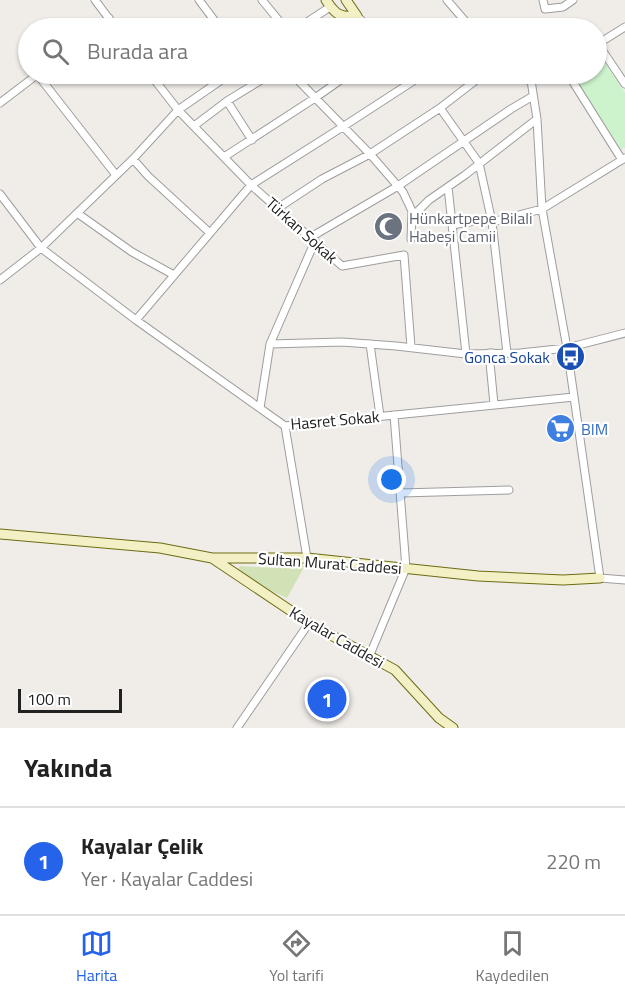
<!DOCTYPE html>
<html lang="tr">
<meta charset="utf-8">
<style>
:root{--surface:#fff;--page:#f2f2f2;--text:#222;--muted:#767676;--line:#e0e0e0;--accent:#2563eb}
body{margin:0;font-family:"Titillium Web",sans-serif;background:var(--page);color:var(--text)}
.scale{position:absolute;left:18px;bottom:15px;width:104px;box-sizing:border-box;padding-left:6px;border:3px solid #212121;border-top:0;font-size:16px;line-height:21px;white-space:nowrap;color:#212121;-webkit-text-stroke:4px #fff;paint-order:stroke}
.you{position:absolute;left:392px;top:480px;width:21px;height:21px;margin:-15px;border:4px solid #fff;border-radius:50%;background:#1a73e8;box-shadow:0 0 0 9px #1a73e833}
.badge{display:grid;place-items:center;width:39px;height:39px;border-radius:50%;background:var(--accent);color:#fff;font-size:20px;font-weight:700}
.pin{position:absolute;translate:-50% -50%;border:3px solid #fff;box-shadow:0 2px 6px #0006}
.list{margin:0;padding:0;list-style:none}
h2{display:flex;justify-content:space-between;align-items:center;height:78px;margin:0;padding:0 24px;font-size:26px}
h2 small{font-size:20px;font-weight:400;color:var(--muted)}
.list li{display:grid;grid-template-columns:39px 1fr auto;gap:18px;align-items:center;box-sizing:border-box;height:108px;padding:0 24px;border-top:2px solid var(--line)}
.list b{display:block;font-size:22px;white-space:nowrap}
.list p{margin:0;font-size:20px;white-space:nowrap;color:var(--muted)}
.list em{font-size:20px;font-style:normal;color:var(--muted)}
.icon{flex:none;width:33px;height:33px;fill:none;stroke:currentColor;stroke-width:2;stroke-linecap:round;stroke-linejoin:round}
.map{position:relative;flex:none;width:625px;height:728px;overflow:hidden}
.search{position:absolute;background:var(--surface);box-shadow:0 2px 4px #0004;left:18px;right:18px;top:18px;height:66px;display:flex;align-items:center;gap:15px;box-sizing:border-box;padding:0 21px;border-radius:33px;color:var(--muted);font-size:22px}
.sheet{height:186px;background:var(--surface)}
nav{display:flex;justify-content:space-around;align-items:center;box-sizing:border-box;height:84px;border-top:2px solid var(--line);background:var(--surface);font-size:16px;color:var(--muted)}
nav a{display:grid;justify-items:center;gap:3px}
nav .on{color:var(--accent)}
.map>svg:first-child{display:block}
.grass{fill:#d1e3b6}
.park{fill:#cdf3cc}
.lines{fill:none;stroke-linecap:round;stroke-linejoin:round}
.street-casing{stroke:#9e9e9e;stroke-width:9}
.secondary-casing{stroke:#6c6c13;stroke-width:11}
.street{stroke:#fff;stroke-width:7}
.secondary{stroke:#f2f0c4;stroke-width:9}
.labels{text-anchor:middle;stroke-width:4.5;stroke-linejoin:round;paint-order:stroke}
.worship-label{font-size:16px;fill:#5b616d;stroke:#fff;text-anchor:start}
.street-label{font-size:16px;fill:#212121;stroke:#fff}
.transit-label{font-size:16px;fill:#164399;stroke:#fff;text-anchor:end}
.shop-label{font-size:16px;fill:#366cbe;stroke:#fff;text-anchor:start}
</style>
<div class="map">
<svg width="625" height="728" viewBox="0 0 625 728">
<rect width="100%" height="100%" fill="#f0ede9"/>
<!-- grass -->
<path class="grass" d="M307,562L287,598L273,592L238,569L240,566L276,568Z"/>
<!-- park -->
<path class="park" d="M597,51L625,93V148L621,149L572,74H596Z"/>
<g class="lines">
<defs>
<path id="street" d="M95,0L116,28
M199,0L220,28
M262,0L285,28
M447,0L471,28
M543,0L545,9L563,7L573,0
M96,28L109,18
M298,28L330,7
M341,28L357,16L369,28
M598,44L625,84
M596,45L625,27
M37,74L116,175
M150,74L178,110L251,185L342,266L404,255L411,347
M292,74L370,154L403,192L412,211L411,239
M530,74L537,119L542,209L567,348L600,578L625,580
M568,74L622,160
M227,101L252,140
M0,103L38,74
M440,108L479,163L492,222L507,353H504
M194,126L227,101L271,74
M224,157L315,98L349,74
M133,159L148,176L210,233
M448,187L466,354
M0,194L41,248L136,320L285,426L574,397
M278,208L322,179L370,154L440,108L484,74
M77,213L132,252L174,275
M412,217L429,200L465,175L537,119
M492,222L542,209L625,158
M452,225L491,218
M311,237L398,186L511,109L533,96
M0,280L41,248L133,159L178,110L230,74
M136,320L251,185L344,126L424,74
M270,344L342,342L396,346L466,354L520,353L567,348L625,333
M370,344L380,416
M493,353H489L494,404
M260,408L270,344L315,241
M285,426L307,558
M401,493L509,490
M369,657L406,568L394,415
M237,728L309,623"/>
<path id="secondary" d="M326,0C335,14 340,18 357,16L346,0
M0,534L160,548L212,558H307L478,576L563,580L600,578
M212,558L309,623L395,670L439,718L453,728"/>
</defs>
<!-- street casing -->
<use href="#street" class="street-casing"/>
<!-- secondary casing -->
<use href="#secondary" class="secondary-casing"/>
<!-- street -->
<use href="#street" class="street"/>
<!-- secondary -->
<use href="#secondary" class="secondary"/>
</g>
<!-- icons -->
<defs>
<symbol id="mosque-disc" viewBox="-11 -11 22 22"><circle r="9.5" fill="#6b7280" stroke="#fff"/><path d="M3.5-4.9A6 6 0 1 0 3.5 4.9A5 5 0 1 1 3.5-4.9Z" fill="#fff"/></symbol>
<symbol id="bus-disc" viewBox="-11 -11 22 22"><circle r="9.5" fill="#1a4fb4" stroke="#fff"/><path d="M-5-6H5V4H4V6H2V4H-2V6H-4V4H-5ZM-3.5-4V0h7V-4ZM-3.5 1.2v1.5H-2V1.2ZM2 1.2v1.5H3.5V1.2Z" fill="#fff"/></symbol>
<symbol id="supermarket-disc" viewBox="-11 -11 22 22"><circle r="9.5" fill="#3f7fe0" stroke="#fff"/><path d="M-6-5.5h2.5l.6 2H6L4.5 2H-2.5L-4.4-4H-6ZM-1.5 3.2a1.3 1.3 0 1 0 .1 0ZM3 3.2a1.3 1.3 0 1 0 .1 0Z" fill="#fff"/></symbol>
</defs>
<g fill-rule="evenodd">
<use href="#mosque-disc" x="372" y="210" width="33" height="33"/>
<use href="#bus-disc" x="554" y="340" width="33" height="33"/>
<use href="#supermarket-disc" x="544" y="412" width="33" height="33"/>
</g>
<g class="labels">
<!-- worship labels -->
<g class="worship-label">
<text x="409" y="224">Hünkartpepe Bilali<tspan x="409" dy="18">Habeşi Camii</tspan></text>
</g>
<!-- street labels -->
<g class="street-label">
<text transform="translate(302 230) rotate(42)" y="6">Türkan Sokak</text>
<text transform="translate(335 420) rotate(-5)" y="6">Hasret Sokak</text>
<text transform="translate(330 563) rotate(4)" y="6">Sultan Murat Caddesi</text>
<text transform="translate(337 637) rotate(30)" y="6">Kayalar Caddesi</text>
</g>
<!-- transit labels -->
<g class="transit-label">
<text x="550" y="363">Gonca Sokak</text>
</g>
<!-- shop labels -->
<g class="shop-label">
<text x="581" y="435">BIM</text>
</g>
</g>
</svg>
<div class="scale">100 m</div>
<div class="you"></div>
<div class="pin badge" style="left:327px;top:699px">1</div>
<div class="search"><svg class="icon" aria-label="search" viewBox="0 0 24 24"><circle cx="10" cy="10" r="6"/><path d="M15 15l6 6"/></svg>Burada ara</div>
</div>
<section class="sheet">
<h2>Yakında<small></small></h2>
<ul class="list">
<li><span class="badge">1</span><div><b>Kayalar Çelik</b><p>Yer · Kayalar Caddesi</p></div><em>220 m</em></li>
</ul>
</section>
<nav>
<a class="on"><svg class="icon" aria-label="map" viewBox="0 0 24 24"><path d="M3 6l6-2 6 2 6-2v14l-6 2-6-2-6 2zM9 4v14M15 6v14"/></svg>Harita</a>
<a><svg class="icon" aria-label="directions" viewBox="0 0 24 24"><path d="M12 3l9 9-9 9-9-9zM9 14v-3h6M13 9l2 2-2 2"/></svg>Yol tarifi</a>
<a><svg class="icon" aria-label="saved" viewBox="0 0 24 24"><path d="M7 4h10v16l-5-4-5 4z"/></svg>Kaydedilen</a>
</nav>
